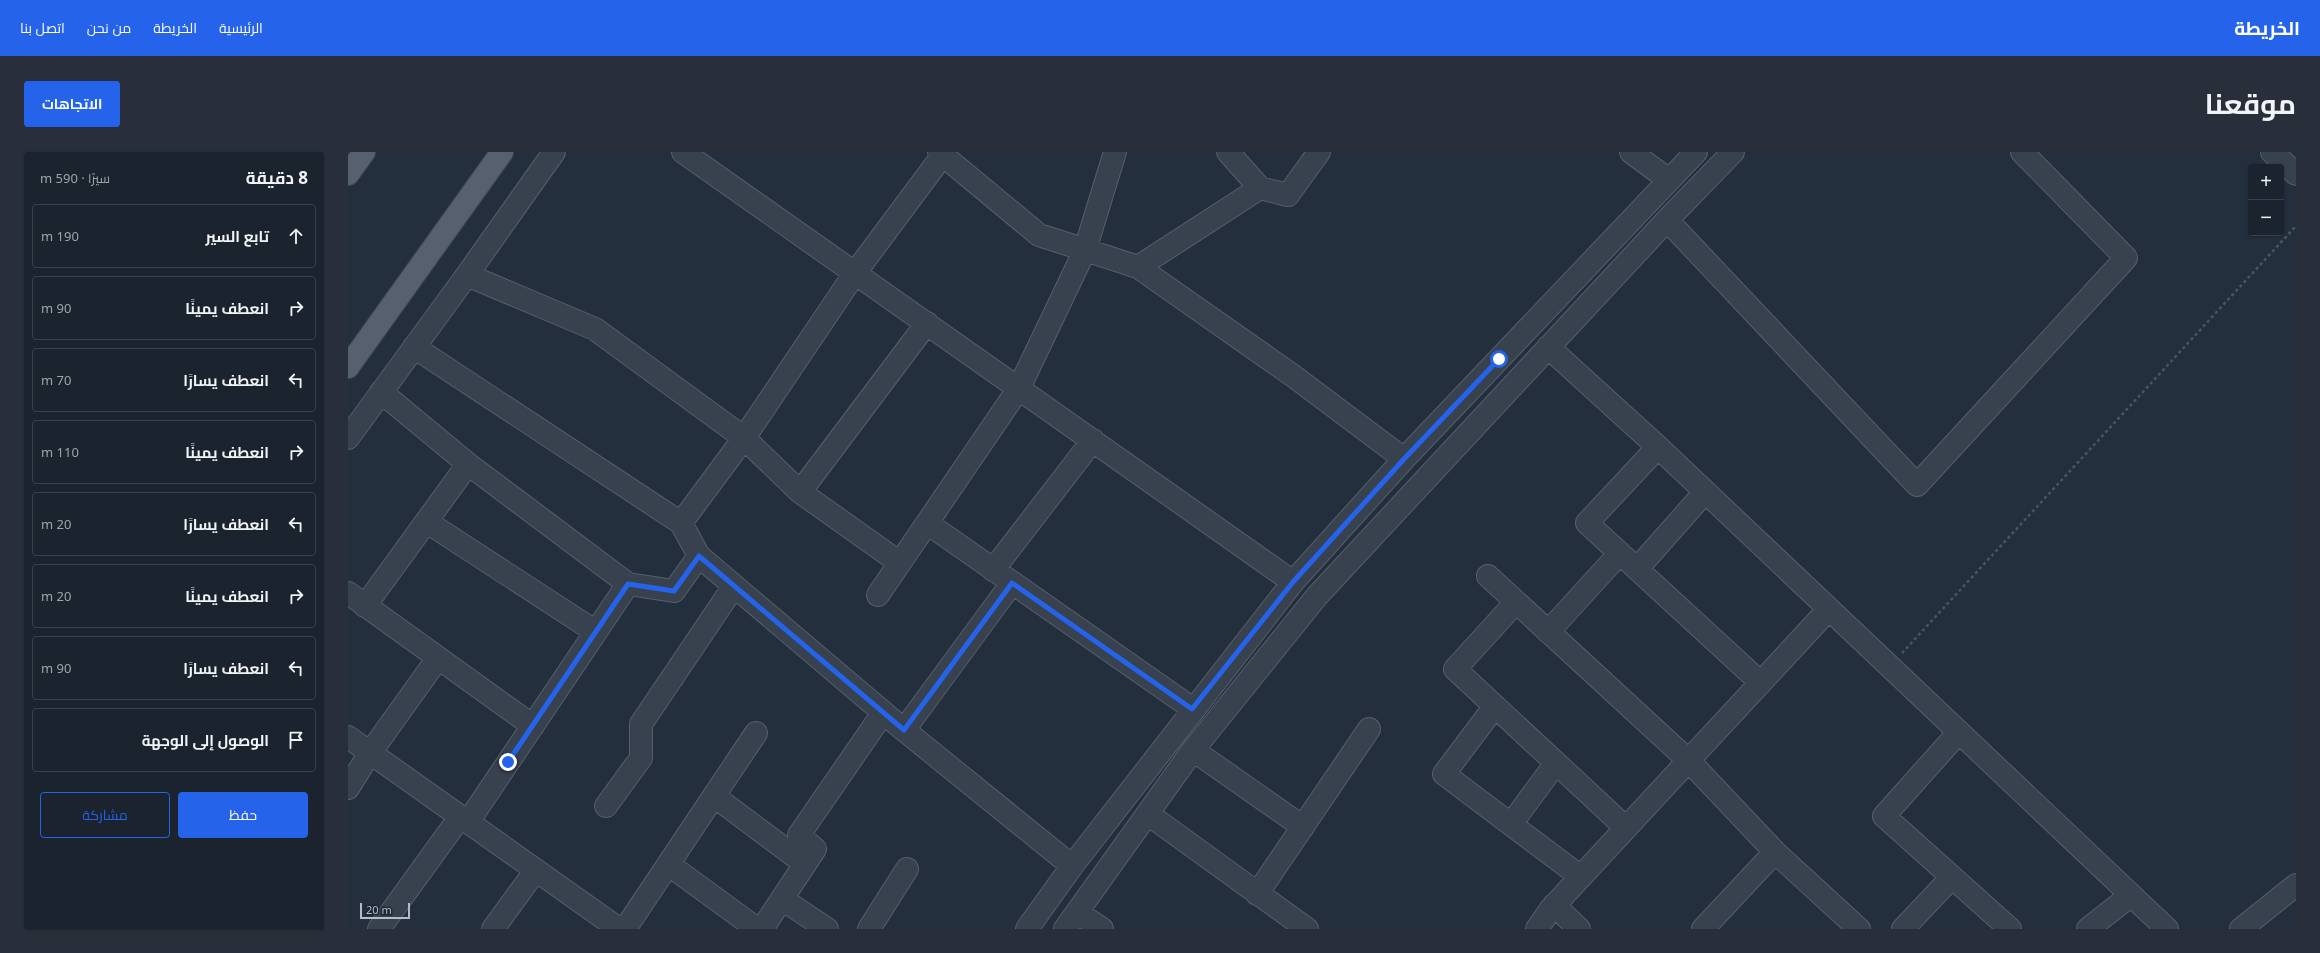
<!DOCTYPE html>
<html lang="ar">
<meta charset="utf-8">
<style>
:root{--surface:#1b232e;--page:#282f3a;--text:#f1f3f6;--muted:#a0a4aa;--line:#39404a;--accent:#2563eb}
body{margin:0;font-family:"Noto Sans",Cairo,sans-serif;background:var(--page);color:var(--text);direction:rtl}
.controls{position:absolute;right:12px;top:12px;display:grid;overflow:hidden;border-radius:4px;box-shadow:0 1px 3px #0004}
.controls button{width:36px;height:36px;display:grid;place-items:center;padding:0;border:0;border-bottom:1px solid var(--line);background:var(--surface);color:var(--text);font:20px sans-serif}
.scale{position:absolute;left:12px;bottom:10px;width:50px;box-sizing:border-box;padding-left:4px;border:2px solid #b4bcc9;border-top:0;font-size:11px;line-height:14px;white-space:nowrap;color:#b4bcc9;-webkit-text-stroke:3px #1d2633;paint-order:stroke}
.stop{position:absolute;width:12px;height:12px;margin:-9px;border:3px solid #2563eb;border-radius:50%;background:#fff}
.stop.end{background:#2563eb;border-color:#fff;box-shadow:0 1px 4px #0008}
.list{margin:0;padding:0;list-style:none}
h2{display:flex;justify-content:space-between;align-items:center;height:52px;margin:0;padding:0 16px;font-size:17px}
h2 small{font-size:13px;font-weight:400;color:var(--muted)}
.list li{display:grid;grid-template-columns:26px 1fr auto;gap:12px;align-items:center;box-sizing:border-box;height:64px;margin:0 8px 8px;padding:0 8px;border:1px solid var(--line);border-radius:4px}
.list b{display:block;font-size:15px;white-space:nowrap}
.list em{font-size:13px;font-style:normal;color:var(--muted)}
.actions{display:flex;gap:8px;padding:12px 16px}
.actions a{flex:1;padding:9px 0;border:1px solid var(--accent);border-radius:4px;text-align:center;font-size:14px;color:var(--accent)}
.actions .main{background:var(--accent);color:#fff}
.icon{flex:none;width:22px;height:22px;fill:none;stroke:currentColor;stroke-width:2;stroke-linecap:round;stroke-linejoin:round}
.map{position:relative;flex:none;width:1948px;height:777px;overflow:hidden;direction:ltr;border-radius:4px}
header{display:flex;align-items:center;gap:24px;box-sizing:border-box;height:56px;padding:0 20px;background:var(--accent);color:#fff}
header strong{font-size:19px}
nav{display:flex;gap:22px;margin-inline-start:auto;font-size:14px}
.intro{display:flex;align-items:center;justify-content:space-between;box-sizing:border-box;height:96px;padding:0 24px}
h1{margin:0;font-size:28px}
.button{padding:10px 18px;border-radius:4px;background:var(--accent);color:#fff;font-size:14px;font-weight:700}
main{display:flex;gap:24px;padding:0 24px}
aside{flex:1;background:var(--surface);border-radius:4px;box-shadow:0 1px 3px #0004}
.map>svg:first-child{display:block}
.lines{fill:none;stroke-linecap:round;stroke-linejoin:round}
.minor-casing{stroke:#565f6c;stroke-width:24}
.major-casing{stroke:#414a57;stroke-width:24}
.path{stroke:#44595c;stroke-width:2.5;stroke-dasharray:3 3;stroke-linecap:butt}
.minor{stroke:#38414e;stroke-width:22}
.major{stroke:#56606e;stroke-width:22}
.route{stroke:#2563eb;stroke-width:5}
</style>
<header>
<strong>الخريطة</strong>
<nav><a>الرئيسية</a><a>الخريطة</a><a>من نحن</a><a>اتصل بنا</a></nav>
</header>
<div class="intro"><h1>موقعنا</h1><a class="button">الاتجاهات</a></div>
<main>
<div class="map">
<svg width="1948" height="777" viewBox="0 0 1948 777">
<rect width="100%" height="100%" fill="#242f3e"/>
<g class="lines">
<defs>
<path id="minor" d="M335,0L945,430
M591,0L691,83L790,115L944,223L1056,307
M880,0L912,36L940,43L971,0
M1283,0L1321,28
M1924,0L1948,22
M1319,68L1569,333L1778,106L1674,0
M790,115L912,36
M119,123L247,177L396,286L452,340L552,411
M66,195L333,371
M1200,195L1310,295L1819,777
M33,240L120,312L280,432L326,439L351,404L333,371L396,286L507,121L597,0
M0,286L119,123L206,0
M1310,295L1239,371L1413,531
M452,340L579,171
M79,370L248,480
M579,371L845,557
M351,404L556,578L724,714
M1289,417L1357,340
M645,418L745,288
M1140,424L1341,609L1427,700L1511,777
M0,441L185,574
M530,443L671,236L737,98L767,0
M1168,450L1107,517L1278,676
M17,454L120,312
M1200,480L1272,401
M1147,554L1096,622L1233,725
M556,578L664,431
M1611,580L1536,664L1662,777
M0,585L271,777
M845,598L955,675
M0,636L22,601L90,506
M366,644L457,712
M258,654L293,606V572L386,434
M800,662L959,777
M120,670L280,432
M1163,672L1208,611
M320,712L409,777
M909,742L1021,577
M434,747L479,777
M1206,753L1231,777
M729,760L754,777
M31,777L112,665
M145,777L188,718
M277,777L408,581
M414,777L467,697L451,683L535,561
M521,777L559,717
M679,777L724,714L945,430L1056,307L1348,0
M717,777L845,598L969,444L1319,68L1385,0
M1189,777L1202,758L1481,457
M1355,777L1427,700
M1555,777L1604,725
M1740,777L1783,743
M1893,777L1948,733"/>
<path id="major" d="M0,22L16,0
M0,215L154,0"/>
</defs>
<!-- minor casing -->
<use href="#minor" class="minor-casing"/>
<!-- major casing -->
<use href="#major" class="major-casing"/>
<!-- path -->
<path class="path" d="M1554,501L1948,74"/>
<!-- minor -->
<use href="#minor" class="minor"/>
<!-- major -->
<use href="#major" class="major"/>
</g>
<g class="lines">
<!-- route -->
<path class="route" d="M160,610L280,432L326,439L351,404L556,578L664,431L844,557L945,430L1056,307L1151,207"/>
</g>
</svg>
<div class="controls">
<button>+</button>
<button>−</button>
</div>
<div class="scale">20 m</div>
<div class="stop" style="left:1151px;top:207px"></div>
<div class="stop end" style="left:160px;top:610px"></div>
</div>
<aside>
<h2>8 دقيقة<small>سيرًا · 590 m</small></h2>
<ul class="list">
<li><svg class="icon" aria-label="ahead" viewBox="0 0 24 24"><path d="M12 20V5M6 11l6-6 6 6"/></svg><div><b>تابع السير</b></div><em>190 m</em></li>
<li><svg class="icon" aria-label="right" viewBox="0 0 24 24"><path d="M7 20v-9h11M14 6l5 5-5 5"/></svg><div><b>انعطف يمينًا</b></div><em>90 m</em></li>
<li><svg class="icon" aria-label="left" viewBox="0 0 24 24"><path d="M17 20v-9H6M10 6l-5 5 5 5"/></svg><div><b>انعطف يسارًا</b></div><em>70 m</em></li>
<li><svg class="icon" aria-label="right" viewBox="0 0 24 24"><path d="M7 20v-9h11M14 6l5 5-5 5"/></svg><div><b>انعطف يمينًا</b></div><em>110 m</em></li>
<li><svg class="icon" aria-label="left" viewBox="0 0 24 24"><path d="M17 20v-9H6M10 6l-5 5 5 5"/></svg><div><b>انعطف يسارًا</b></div><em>20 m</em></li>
<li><svg class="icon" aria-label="right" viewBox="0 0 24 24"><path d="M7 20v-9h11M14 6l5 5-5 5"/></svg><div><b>انعطف يمينًا</b></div><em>20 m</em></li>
<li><svg class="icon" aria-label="left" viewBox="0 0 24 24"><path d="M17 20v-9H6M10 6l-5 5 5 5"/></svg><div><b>انعطف يسارًا</b></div><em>90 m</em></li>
<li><svg class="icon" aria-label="arrive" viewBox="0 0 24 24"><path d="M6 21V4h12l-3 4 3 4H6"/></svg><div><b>الوصول إلى الوجهة</b></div></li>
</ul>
<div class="actions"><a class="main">حفظ</a><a>مشاركة</a></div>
</aside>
</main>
